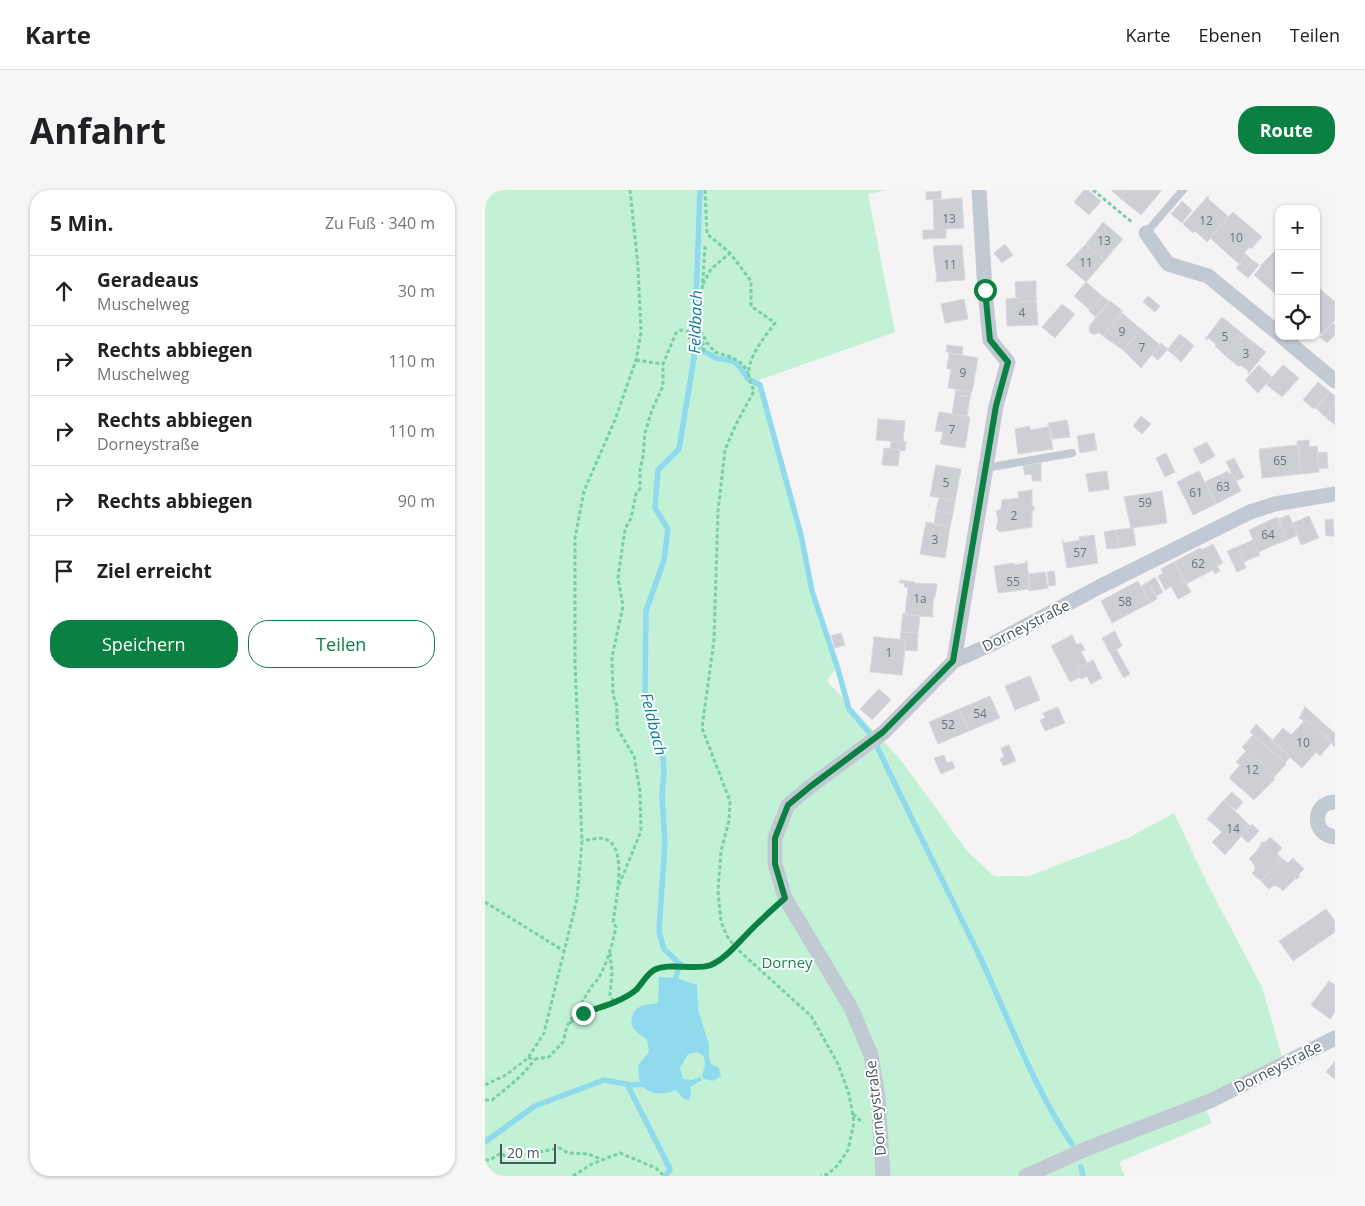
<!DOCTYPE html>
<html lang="de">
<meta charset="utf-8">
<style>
:root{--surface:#fff;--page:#f6f6f6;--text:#202124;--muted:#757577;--line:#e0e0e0;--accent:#0b8043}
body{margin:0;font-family:"Open Sans",sans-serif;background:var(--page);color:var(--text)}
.controls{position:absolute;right:15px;top:15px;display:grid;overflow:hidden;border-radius:10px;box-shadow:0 1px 4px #0004}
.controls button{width:45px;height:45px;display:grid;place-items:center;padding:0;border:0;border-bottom:1px solid var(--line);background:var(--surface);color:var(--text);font:25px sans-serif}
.scale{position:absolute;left:15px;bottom:12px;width:56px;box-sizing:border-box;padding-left:5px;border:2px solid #4a5661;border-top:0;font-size:14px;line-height:18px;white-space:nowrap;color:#4a5661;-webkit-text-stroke:4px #fff;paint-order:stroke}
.stop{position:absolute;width:15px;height:15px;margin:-11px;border:4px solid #0b8043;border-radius:50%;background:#fff}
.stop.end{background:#0b8043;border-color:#fff;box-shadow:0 1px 5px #0008}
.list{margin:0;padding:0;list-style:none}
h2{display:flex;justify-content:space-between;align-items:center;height:65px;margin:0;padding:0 20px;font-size:21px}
h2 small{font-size:16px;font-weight:400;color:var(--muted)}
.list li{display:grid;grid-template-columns:32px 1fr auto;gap:15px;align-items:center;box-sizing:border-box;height:70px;padding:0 20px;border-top:1px solid var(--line)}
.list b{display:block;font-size:19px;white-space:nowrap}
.list p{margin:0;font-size:16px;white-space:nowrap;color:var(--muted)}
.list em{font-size:16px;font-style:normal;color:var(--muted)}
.actions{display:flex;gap:10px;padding:15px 20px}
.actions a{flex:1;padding:11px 0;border:1px solid var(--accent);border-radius:20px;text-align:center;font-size:18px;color:var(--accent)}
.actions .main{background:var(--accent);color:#fff}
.icon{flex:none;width:28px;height:28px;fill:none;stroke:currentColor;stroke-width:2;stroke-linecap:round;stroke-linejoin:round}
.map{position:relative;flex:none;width:850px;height:986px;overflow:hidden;border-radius:20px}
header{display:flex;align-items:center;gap:30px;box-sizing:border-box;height:70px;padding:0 25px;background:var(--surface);border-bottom:1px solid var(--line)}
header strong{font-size:24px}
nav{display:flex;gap:28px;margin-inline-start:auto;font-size:18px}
.intro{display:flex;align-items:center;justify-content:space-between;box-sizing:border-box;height:120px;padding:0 30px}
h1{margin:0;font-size:35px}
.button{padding:12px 22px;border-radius:20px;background:var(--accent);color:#fff;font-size:18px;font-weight:700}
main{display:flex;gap:30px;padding:0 30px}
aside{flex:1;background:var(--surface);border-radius:20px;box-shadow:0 1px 4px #0004}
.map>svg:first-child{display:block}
.green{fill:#c3f1d5}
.water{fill:#90daee}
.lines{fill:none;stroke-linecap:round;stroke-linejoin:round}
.stream{stroke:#90daee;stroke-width:5.5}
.building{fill:#cdcfd5;stroke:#d7d9de}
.path{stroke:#7ad0a6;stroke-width:3;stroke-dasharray:4 2.5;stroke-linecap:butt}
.service{stroke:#c1cad2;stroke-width:8}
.minor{stroke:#c1cad2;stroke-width:15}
.route{stroke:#0b8043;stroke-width:6}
.labels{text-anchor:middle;stroke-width:4;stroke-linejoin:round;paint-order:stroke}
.number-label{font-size:12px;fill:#6b747e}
.street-label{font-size:15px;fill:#4a5661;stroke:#fff}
.park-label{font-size:15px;fill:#17864f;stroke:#fff}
.water-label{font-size:16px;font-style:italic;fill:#0c7c9b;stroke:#fff}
</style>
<header>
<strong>Karte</strong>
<nav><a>Karte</a><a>Ebenen</a><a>Teilen</a></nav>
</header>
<div class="intro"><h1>Anfahrt</h1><a class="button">Route</a></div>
<main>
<aside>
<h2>5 Min.<small>Zu Fuß · 340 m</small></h2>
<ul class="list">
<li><svg class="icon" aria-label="ahead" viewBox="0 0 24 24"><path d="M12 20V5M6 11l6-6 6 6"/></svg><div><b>Geradeaus</b><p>Muschelweg</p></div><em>30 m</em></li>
<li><svg class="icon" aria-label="right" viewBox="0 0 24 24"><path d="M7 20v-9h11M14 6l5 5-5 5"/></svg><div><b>Rechts abbiegen</b><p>Muschelweg</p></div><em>110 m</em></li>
<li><svg class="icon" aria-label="right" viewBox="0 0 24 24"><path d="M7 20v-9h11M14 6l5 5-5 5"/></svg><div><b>Rechts abbiegen</b><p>Dorneystraße</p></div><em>110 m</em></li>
<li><svg class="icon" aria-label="right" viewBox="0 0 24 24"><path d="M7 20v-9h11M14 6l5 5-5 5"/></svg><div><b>Rechts abbiegen</b></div><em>90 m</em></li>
<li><svg class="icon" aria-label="arrive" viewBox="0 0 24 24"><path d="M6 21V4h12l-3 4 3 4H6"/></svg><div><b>Ziel erreicht</b></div></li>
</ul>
<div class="actions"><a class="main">Speichern</a><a>Teilen</a></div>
</aside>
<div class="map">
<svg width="850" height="986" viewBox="0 0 850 986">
<rect width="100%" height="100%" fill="#f5f3f3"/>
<!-- green -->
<path class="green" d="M0,0H402L383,4L410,142L274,190L302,289L326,389L353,476L342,491L415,569L483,662L509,686H544L643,648L689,623L722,693L777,797L797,866L716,907L727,933L634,972L640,986H0Z"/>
<!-- water -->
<path class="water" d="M174,787L191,788L212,795L213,819L224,855V866L226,874L234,878L236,886L228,891L219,889L217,886L220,875L219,866L212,862L203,864L195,878L198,889L207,890L215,887L217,890L205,897L206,903L204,910L198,908L191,900C178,906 166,904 155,895L153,875L164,862L162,850C158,846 152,843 149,839C146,835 146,832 147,827C150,814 162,815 173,813Z"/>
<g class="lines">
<!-- stream -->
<path class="stream" d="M210,153L218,161L231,168L248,171L255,177L263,189L275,195L316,345L327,401L352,476L364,519L387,546C422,620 459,693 495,767C524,829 548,897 587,954
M189,794L195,774L179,759L174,742L180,652L177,606L179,579L177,558L167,535L160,503L161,421L179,370L183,339L170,318L173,280L194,259L209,168L215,0
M142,894L185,979L181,986
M0,952L50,916L119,890L146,895L161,894
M596,977L598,986"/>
</g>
<!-- building -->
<path class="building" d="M599,0H603L616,11L604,25L589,12Z
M626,0H642L635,8Z
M642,0H677L656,25L635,8Z
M456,1V9L441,10V2Z
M723,6L724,7L723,9L744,27L722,52L710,41L708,43L698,34Z
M477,8L479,38L461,39V48L438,49V40H449L448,10Z
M697,11L707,20L697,33L686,24Z
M748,22L777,47L766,59L764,57L759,63L762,65L754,74L725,48Z
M618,32L638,49L620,70L601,54Z
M520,54L528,65L517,73L509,63Z
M601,54L620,70L601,92L581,75Z
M477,55L480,90L450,92L452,91L448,56Z
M794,57V60L791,64L794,67V107L769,85L776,77L775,76Z
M762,65L768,71L757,83L751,78Z
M768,70L774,75L763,88L757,83Z
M551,91V111L534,112L533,108H531L530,92Z
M601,92L617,106L605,120L589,106Z
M833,97L849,111L850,110V130L837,144L831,139V99Z
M617,106L624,111L611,127L604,121Z
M663,106L675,116L670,122L658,112Z
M551,107L553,135L522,136L521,109L533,108L534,112L551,111Z
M479,109L483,129L460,133L456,114Z
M625,111L638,121L618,146L613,142L612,144H607L604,141L605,135Z
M577,114L590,124L570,148L557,137Z
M637,123L656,139L638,160L618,146Z
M737,127L759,145L741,166L730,156L731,154L723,148L722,150L720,149Z
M848,133L850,135V145L842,153L835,147Z
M656,139L675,155L656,178L638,160Z
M695,144L702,150L689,165L682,160Z
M759,145L781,162L763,184V181L756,175L754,177L741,166Z
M702,150L709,156L696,172L689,165Z
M676,153L683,159L673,170L667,165Z
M462,155L478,157L477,165L461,162Z
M464,163L493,168L487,202L463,198L466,179H462Z
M774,175L787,187L773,203L760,190Z
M798,175L814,188L797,207L781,194Z
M833,192L845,202L829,219L818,210Z
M471,200L486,202L485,207L470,205Z
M845,202L850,206V215L840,227L831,218Z
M470,205L485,207L482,226L467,224Z
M850,215V235L840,227Z
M454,222L485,227L480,258L455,254L458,242L450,241Z
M656,226L666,234L657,244L648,236Z
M393,229L420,231L418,252L391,250Z
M582,230L585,247L567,249L564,233Z
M563,233L568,259L533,264L530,239L545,236V240L563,237Z
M609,243L612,260L595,263L592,246Z
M824,250V257L832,256L834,282L816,284L812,251Z
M406,251L421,252L420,261L405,259Z
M722,252L730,266L716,274L708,259Z
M813,255L816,284L777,288L774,259Z
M399,258L415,260L413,276L397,275Z
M842,262L843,278L834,279L832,263Z
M681,263L690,282L680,287L671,268Z
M749,268L759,287L751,291L741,272Z
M556,273V291H548L546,284L540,285L538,276Z
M451,275L476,279L470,311L445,306Z
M622,281L624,299L604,302L601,284Z
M714,281L731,314L708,325L692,292Z
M743,281L744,284L747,283L756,301L731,314L720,292Z
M547,300V316H549V321L547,320V337L515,342L511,339L513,330L511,321L516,319L517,310L534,308L533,302Z
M677,301L682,333L646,338L639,307Z
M454,308L470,311L468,324L451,321Z
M451,321L468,324L465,337L449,334Z
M804,325L813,345L802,350L793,329Z
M824,326L834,348L816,355L808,333Z
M792,327L802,350L773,362L764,340Z
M848,329L849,346H841L840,330Z
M441,332L465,337L460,368L435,364Z
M648,338L651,355L634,358L631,340Z
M631,340L634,358L622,359L619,342Z
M609,345L613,373L582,378L577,349L579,353L595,350L594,347Z
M768,350L775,365L759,372L752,357Z
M728,354L738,373L732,376L735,381L730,384L728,380L701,394L689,372L715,358L717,360Z
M752,357L761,378L752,382L742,361Z
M540,371H542L545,399L513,403L509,376L529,373V375L541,373Z
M689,372L706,402L693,409L686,396L680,400L673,386L678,383L676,379Z
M569,381L571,395L564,396L562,382Z
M560,382L563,398L544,401V384Z
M670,387L678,402L671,406L663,392Z
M415,390L429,392V393L452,394L450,407L449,406L447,426H449V427L420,425L423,397H419L420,393H415Z
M653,391L665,413L627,433L616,411Z
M663,392L672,409L665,413L656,396Z
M418,423L435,426L433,443L416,442Z
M630,441L637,456L625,463L617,448Z
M416,442L433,443L432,461L420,460L421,450H415Z
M356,443L360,455L350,458L346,446Z
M587,445L592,455L596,453L600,460L596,462L602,473L591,479L595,487L585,492L566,456Z
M388,447L421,450L417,485L385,482L389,449Z
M631,459L645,484L639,488L625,463Z
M608,470L617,488L606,494L602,486L596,489L591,479Z
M545,486L555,510L530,520L520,496Z
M394,499L406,510L387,530L375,519Z
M505,506L515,528L484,541L474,519Z
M818,515L847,541L841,547L821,529L819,531L814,528L820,517Z
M573,517L580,533L560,541L555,530L560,528L558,523Z
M474,519L484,541L453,554L444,532Z
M821,529L847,552L835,566L831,562L817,578L787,551L798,538L806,545Z
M771,534L805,567L800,573L765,542Z
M847,541L850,543V557L841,547Z
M768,545L801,574L790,586L763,559L761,561L757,557Z
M524,555L531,571L518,576L515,569L519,567L516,558Z
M763,559L790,586L788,588L790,589L769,610L744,588L755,575L751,572Z
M459,565L462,573L467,571L470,578L456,584L449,568Z
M747,602L758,612L751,620L739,610Z
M739,610L765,636L740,665L727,652L737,642L722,629Z
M767,634L774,641L763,653L756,646Z
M785,647L797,658L792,664L797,668L776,691L767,683L770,680L769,674L764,669L775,657L776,652H780Z
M797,668L803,673L808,668L819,679L814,684V688L810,689L798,701L792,696H788L784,699L776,691Z
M841,719L850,731V742L808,771L794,751Z
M844,791L850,795V822L845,829L826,815Z
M850,871V889L841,882Z"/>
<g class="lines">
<!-- path -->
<path class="path" d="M220,0L222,44L245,63L266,91V116L290,133C281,145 261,169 264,186C265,191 267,196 269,201L251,234L240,260L233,321L229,450L217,538L245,611L244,631L236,661L233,701L236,732L242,746L250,757L326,826L353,874L364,904L369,932L363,960L353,975L343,984L336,986
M608,0L648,33
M220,56L215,138L222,153L230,162L246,167L258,174L263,183
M218,94L226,79L245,63
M151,170L178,174L191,143L196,140L204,142C205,151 205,165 218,162L219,158L216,144
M134,695L156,641L155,601L149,566L132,538V516L128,505L127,467L138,416L133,388L140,339L146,328L151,304L155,299V279L158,267L160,243L167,220L178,196V174
M0,712L79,761
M125,763L127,782L125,805L130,813
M85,833L98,823L130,813L150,800L167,781L172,779L194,777L211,778L228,774L250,757L261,744L289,719
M43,868L50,869L64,867L78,852L82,836L107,796C119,786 128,752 131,737L128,732C130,715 144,656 120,649C114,647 104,650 97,651
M0,895L21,885L43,868L59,843L92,709L97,651L90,472V348L99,301L130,230L151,170L156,142L153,76L145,0
M0,910H7C23,897 38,886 50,869
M368,924L378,933
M0,970H5L16,963L22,968L75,958L83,963L103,964L119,970
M88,986L107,974L135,963L171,978L179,986"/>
<!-- service -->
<path class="service" d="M661,43L698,0
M501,278L587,263"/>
<!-- minor -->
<path class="minor" d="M661,43L683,74L723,86L794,144
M796,146L850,191
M469,471L511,216L523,172L505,150L500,101L494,0
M850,612C827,612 826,645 850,647
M398,986L393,906L386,865L366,818L300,708L290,674V648L303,615L326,596L399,542L469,471L507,454L616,396L765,322L790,314L850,304
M541,986L601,959L725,911L850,848"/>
</g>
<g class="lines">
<!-- route -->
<path class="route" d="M98,823C116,817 136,812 151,800C157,794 161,785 169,780C184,772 209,781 226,775C240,769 251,755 261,745C273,732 287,720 300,708L290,674V648L303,615L326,596L398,542L468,471L511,216L523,172L505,150L500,100"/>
</g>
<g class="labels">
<!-- number labels -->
<g class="number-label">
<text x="464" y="33">13</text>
<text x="721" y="35">12</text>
<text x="751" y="52">10</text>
<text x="619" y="55">13</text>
<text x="601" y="77">11</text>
<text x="465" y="79">11</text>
<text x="537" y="127">4</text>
<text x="637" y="146">9</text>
<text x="740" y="151">5</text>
<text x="657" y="162">7</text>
<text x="761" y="168">3</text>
<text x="478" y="187">9</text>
<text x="467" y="244">7</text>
<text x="795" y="275">65</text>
<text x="461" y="297">5</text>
<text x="738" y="301">63</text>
<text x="711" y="307">61</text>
<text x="660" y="317">59</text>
<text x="529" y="330">2</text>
<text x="783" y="349">64</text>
<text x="450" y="354">3</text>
<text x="595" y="367">57</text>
<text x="713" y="378">62</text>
<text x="528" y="396">55</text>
<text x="435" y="413">1a</text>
<text x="640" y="416">58</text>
<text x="404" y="467">1</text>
<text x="495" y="528">54</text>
<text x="463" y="539">52</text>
<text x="818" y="557">10</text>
<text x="767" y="584">12</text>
<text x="748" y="643">14</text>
</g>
<!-- street labels -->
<g class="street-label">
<text transform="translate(541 436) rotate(-27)" y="5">Dorneystraße</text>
<text transform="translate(793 877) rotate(-27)" y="5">Dorneystraße</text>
<text transform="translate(391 918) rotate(-96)" y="5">Dorneystraße</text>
</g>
<!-- park labels -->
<g class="park-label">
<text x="302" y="778">Dorney</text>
</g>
<!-- water labels -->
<g class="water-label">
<text transform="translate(210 132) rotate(-88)" y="6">Feldbach</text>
<text transform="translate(169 534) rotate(76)" y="6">Feldbach</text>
</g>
</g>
</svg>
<div class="controls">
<button>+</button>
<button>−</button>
<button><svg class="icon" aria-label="locate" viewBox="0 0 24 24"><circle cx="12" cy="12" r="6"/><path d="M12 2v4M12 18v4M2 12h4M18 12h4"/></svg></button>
</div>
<div class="scale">20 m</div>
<div class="stop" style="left:500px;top:100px"></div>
<div class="stop end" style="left:98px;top:823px"></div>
</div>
</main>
